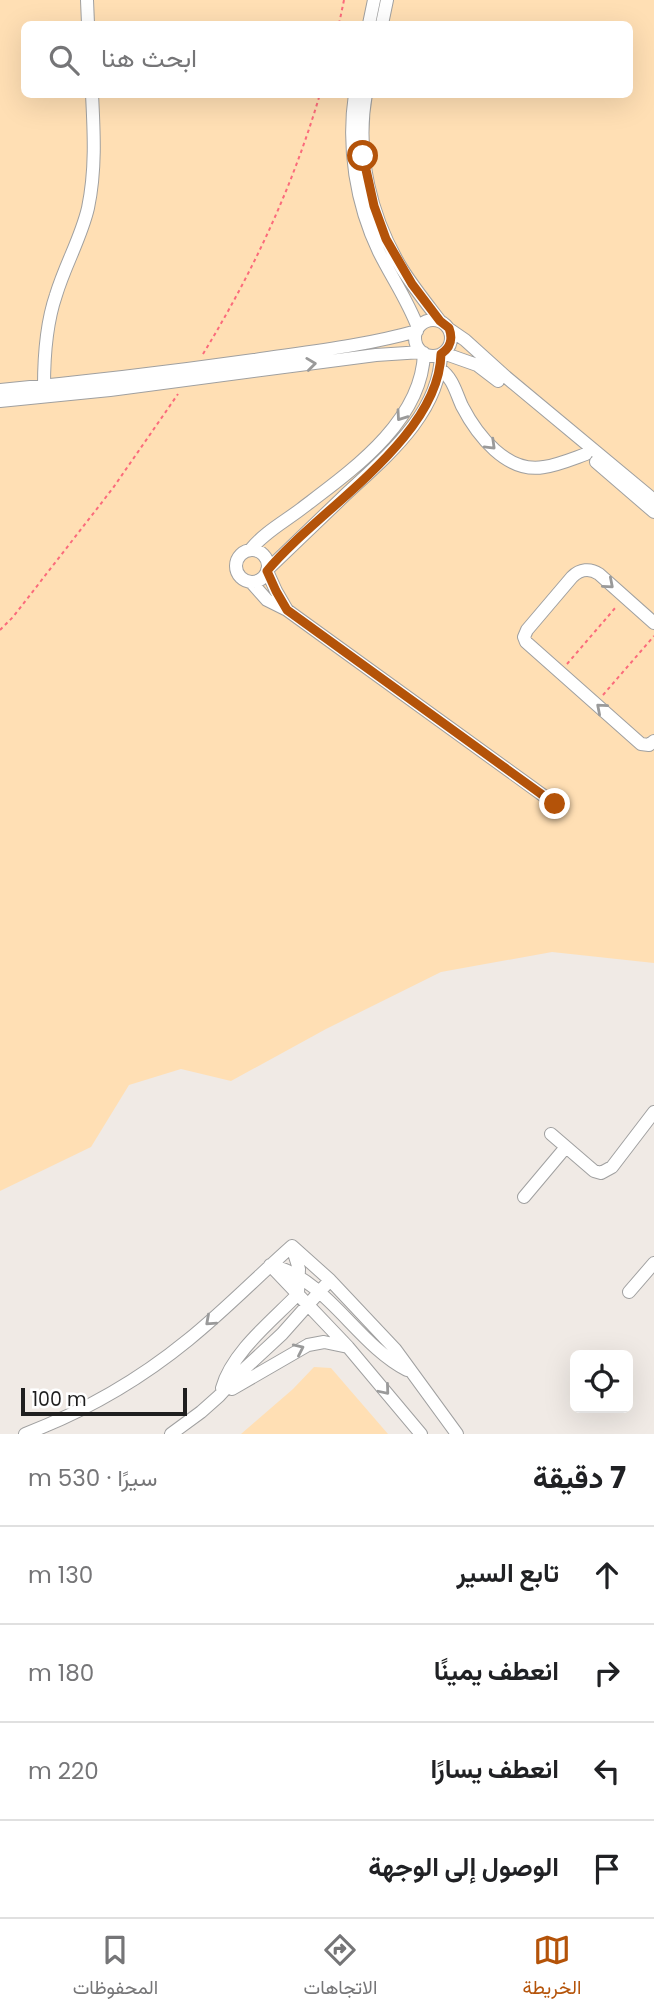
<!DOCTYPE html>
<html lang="ar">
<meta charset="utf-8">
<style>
:root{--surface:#fff;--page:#f6f6f6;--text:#202124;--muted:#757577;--line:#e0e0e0;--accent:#b45309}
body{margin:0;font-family:Poppins,Vazirmatn,sans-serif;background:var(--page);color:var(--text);direction:rtl}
.controls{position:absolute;right:21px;bottom:21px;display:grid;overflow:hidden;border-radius:10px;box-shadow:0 7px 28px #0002}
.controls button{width:63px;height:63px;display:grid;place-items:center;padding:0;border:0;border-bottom:2px solid var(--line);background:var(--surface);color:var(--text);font:35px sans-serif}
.scale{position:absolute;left:21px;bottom:18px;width:166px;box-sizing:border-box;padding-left:7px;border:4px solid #1f1f1f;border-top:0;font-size:19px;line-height:24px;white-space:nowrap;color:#1f1f1f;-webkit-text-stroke:5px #fff;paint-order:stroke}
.stop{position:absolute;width:21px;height:21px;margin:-16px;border:5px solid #b45309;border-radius:50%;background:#fff}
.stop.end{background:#b45309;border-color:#fff;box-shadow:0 2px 7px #0008}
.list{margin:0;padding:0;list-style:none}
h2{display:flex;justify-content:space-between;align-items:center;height:91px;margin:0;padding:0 28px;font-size:30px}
h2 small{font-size:23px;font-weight:400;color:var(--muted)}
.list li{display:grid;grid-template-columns:46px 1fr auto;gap:21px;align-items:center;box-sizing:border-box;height:98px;padding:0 28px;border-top:2px solid var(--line)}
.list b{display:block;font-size:26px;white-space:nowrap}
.list em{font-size:23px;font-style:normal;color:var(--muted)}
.icon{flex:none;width:38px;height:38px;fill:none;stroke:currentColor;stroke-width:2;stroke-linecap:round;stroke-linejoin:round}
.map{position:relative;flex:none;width:654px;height:1434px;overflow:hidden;direction:ltr}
.search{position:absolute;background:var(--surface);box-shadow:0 7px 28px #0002;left:21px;right:21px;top:21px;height:77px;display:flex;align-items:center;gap:18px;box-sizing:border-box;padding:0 24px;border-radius:10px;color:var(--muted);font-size:26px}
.sheet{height:483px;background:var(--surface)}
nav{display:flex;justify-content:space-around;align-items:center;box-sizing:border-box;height:98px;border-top:2px solid var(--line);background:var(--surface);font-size:19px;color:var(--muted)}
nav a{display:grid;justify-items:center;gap:4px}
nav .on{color:var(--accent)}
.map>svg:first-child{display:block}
.sand{fill:#ffdfb4;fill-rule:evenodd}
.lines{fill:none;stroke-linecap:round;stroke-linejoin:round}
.minor-casing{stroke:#a0a0a0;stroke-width:14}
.path{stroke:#fb6b7b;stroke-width:2;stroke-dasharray:3.5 3.5;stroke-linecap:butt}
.minor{stroke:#fff;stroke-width:12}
.oneway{stroke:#9a9a9a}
.route{stroke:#b45309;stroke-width:9}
</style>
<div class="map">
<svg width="654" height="1434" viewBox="0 0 654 1434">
<rect width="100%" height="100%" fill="#f0eae5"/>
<!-- sand -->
<path class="sand" d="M0,0H654V963L552,952L441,972L326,1029L231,1081L181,1069L129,1085L91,1147L0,1191ZM24,24H630V94H24Z
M314,1367L331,1368L388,1434H241L293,1389Z"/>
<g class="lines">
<defs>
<path id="minor" d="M87,0L88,24
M369,24L374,0
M382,24L387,0
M355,94C347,147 356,204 379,252C392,278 408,301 418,328
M366,94C355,154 371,218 402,269C414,288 427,304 440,321
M415 338a18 18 0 1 1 36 0a18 18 0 1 1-36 0Z
M449,329L465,340L506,377L654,500
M443,353L477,365L498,381
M440,369C453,378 456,393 462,406C477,435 507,474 544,467C558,465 572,459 586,454
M44,386C44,355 46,324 56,295C65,265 81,238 88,208C96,170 94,133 92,94
M0,390C85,382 169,372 254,360C308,352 364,346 417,331
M0,401L110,390L376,355L422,352
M596,462L654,512
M251,549C265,532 284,522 301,509C351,471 422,422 424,353
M236 566a16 16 0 1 1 32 0a16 16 0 1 1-32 0Z
M267,570C292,546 317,522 342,498C382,460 440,415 441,354
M267,571L276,591L287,610
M251,582L267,600L287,610L555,804
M654,623L599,574C590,568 580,569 572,577L527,630L524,637L526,642L641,744L649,745L654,741
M551,1134L594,1171L601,1173L612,1167L654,1112
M524,1197L566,1147
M292,1246L330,1280L395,1349L457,1434
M270,1265L348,1347L421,1434
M274,1266C328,1281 357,1344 407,1370
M629,1292L654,1263
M222,1388C232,1352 273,1320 298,1294L299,1269L293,1250
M232,1389L308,1345L324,1342L348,1347
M25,1434C83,1412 139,1380 188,1340C224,1311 257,1277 292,1246
M171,1434L201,1412L219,1396L240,1373L282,1334L330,1280"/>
</defs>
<!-- minor casing -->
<use href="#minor" class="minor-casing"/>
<!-- path -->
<path class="path" d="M339,24L344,0
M203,354C253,272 293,186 320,94
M0,630L13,617L113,488L178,394
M567,664L616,607
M603,695L654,636"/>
<!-- minor -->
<use href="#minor" class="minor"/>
</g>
<!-- one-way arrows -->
<defs><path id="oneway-chevron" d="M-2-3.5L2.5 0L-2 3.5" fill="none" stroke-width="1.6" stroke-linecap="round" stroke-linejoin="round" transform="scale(1.75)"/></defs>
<g class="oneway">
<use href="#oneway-chevron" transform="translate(311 364) rotate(-7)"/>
<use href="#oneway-chevron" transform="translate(401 416) rotate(125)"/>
<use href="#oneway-chevron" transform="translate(491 445) rotate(44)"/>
<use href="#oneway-chevron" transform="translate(609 584) rotate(41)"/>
<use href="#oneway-chevron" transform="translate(601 708) rotate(-139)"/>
<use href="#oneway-chevron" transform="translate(210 1321) rotate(138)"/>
<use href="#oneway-chevron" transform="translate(299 1349) rotate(-25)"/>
<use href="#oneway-chevron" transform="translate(385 1390) rotate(50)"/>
</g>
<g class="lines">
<!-- route -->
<path class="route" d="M363,156L374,206L386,239L412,284L440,321L449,328C453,339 451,347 441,354C439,439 317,510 267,571L276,591L287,610L555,804"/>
</g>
</svg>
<div class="controls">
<button><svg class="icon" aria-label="locate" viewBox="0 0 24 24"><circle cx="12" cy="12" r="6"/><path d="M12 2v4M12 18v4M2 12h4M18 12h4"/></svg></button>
</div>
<div class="scale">100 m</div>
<div class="stop" style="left:363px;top:156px"></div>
<div class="stop end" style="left:555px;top:804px"></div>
<div class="search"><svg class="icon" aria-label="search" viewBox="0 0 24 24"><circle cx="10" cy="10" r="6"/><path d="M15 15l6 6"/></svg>ابحث هنا</div>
</div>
<section class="sheet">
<h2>7 دقيقة<small>سيرًا · 530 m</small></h2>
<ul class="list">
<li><svg class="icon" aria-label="ahead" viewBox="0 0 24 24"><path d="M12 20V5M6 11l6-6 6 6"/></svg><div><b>تابع السير</b></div><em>130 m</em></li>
<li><svg class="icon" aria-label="right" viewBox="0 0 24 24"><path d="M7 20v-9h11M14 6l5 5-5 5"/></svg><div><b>انعطف يمينًا</b></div><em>180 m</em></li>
<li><svg class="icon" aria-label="left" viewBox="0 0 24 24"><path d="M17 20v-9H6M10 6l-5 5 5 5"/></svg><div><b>انعطف يسارًا</b></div><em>220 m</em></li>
<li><svg class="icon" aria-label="arrive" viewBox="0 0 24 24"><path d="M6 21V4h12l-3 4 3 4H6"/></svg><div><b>الوصول إلى الوجهة</b></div></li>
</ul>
</section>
<nav>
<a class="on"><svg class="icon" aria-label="map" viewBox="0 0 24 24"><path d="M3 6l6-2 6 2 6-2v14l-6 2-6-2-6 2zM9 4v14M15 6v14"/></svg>الخريطة</a>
<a><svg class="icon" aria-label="directions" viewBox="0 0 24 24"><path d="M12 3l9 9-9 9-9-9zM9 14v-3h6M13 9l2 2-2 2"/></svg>الاتجاهات</a>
<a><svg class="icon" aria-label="saved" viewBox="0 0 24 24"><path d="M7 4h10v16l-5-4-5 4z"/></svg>المحفوظات</a>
</nav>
